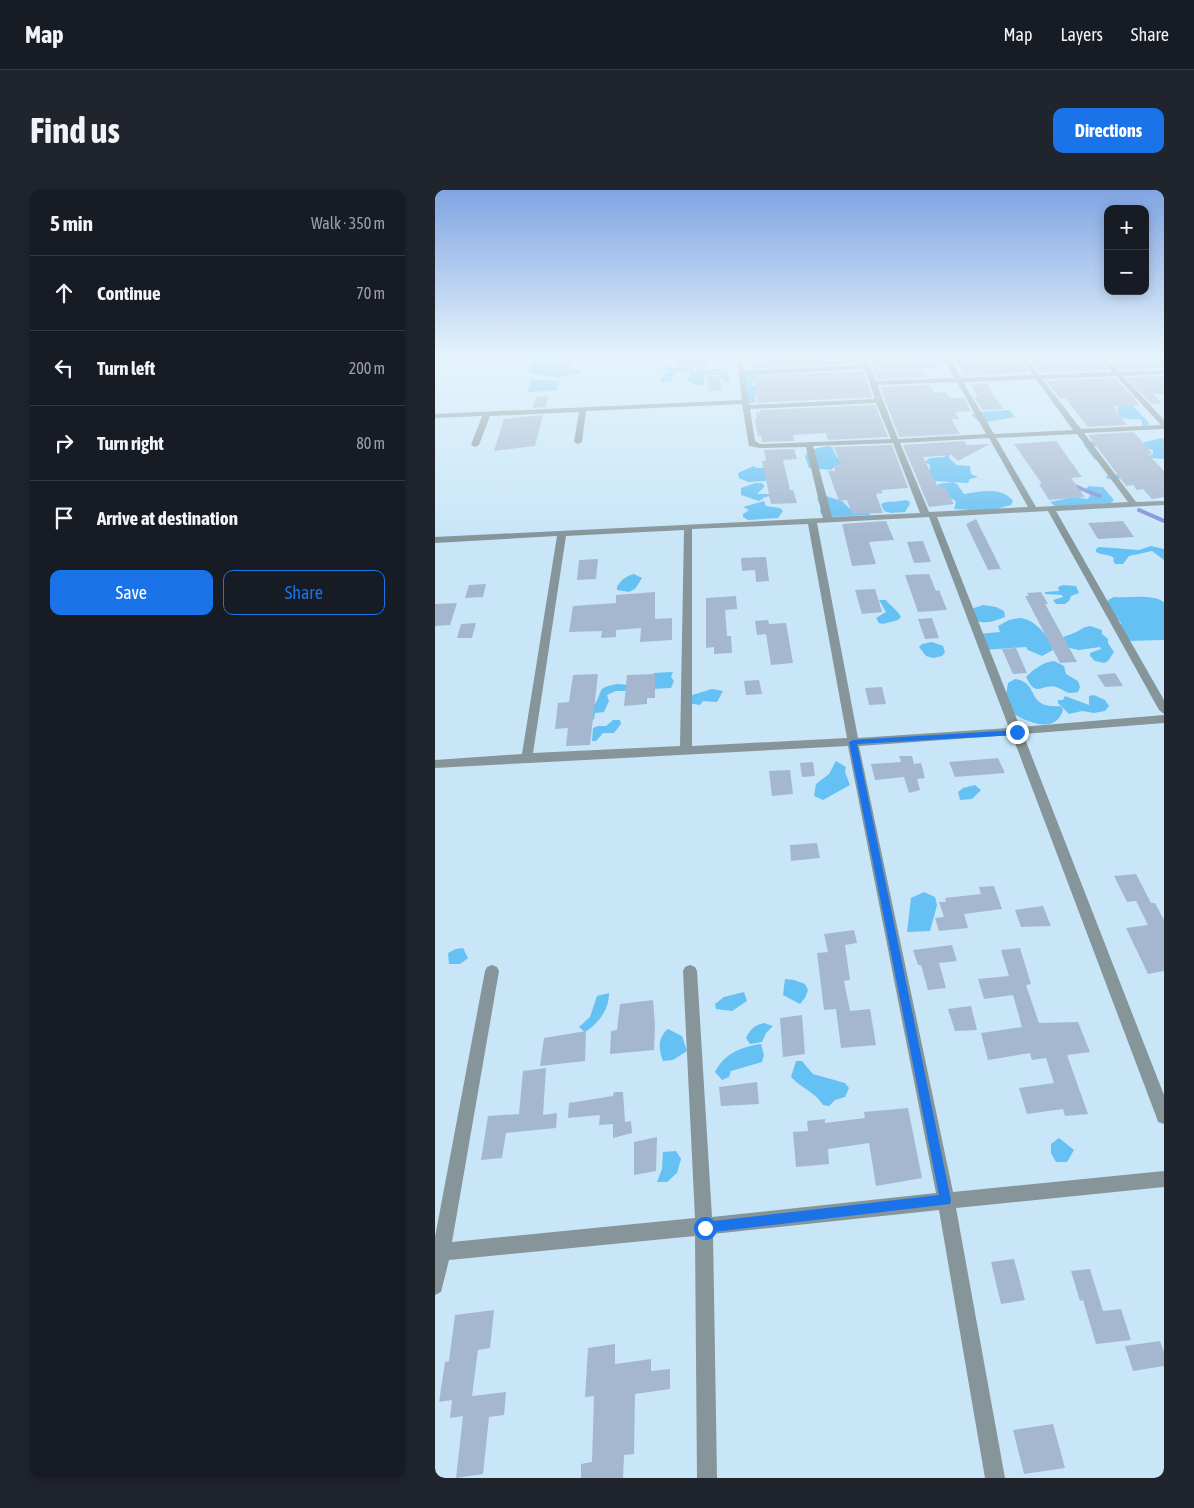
<!DOCTYPE html>
<meta charset="utf-8">
<style>
:root{--surface:#171b24;--page:#20242c;--text:#f1f3f6;--muted:#9ea1a6;--line:#363941;--accent:#1a73e8}
body{margin:0;font-family:"Asap Condensed",sans-serif;background:var(--page);color:var(--text)}
.controls{position:absolute;right:15px;top:15px;display:grid;overflow:hidden;border-radius:10px;box-shadow:0 2px 12px #0003}
.controls button{width:45px;height:45px;display:grid;place-items:center;padding:0;border:0;border-bottom:1px solid var(--line);background:var(--surface);color:var(--text);font:25px sans-serif}
.stop{position:absolute;width:15px;height:15px;margin:-11px;border:4px solid #1a73e8;border-radius:50%;background:#fff}
.stop.end{background:#1a73e8;border-color:#fff;box-shadow:0 1px 5px #0008}
.list{margin:0;padding:0;list-style:none}
h2{display:flex;justify-content:space-between;align-items:center;height:65px;margin:0;padding:0 20px;font-size:21px}
h2 small{font-size:16px;font-weight:400;color:var(--muted)}
.list li{display:grid;grid-template-columns:32px 1fr auto;gap:15px;align-items:center;box-sizing:border-box;height:75px;padding:0 20px;border-top:1px solid var(--line)}
.list b{display:block;font-size:19px;white-space:nowrap}
.list em{font-size:16px;font-style:normal;color:var(--muted)}
.actions{display:flex;gap:10px;padding:15px 20px}
.actions a{flex:1;padding:11px 0;border:1px solid var(--accent);border-radius:10px;text-align:center;font-size:18px;color:var(--accent)}
.actions .main{background:var(--accent);color:#fff}
.icon{flex:none;width:28px;height:28px;fill:none;stroke:currentColor;stroke-width:2;stroke-linecap:round;stroke-linejoin:round}
.map{position:relative;flex:none;width:729px;height:1288px;overflow:hidden;border-radius:10px}
header{display:flex;align-items:center;gap:30px;box-sizing:border-box;height:70px;padding:0 25px;background:var(--surface);border-bottom:1px solid var(--line)}
header strong{font-size:24px}
nav{display:flex;gap:28px;margin-inline-start:auto;font-size:18px}
.intro{display:flex;align-items:center;justify-content:space-between;box-sizing:border-box;height:120px;padding:0 30px}
h1{margin:0;font-size:35px}
.button{padding:12px 22px;border-radius:10px;background:var(--accent);color:#fff;font-size:18px;font-weight:700}
main{display:flex;gap:30px;padding:0 30px}
aside{flex:1;background:var(--surface);border-radius:10px;box-shadow:0 2px 12px #0003}
.map>svg:first-child{display:block}
.green{fill:#65c0f3}
.lines{fill:none;stroke-linecap:round;stroke-linejoin:round}
.stream-far1{stroke:#868edb;stroke-width:3}
.stream{stroke:#868edb;stroke-width:4}
.building{fill:#a5b7cf}
.minor{fill:#869599;fill-rule:evenodd}
.route{fill:#1a73e8}
</style>
<header>
<strong>Map</strong>
<nav><a>Map</a><a>Layers</a><a>Share</a></nav>
</header>
<div class="intro"><h1>Find us</h1><a class="button">Directions</a></div>
<main>
<aside>
<h2>5 min<small>Walk · 350 m</small></h2>
<ul class="list">
<li><svg class="icon" aria-label="ahead" viewBox="0 0 24 24"><path d="M12 20V5M6 11l6-6 6 6"/></svg><div><b>Continue</b></div><em>70 m</em></li>
<li><svg class="icon" aria-label="left" viewBox="0 0 24 24"><path d="M17 20v-9H6M10 6l-5 5 5 5"/></svg><div><b>Turn left</b></div><em>200 m</em></li>
<li><svg class="icon" aria-label="right" viewBox="0 0 24 24"><path d="M7 20v-9h11M14 6l5 5-5 5"/></svg><div><b>Turn right</b></div><em>80 m</em></li>
<li><svg class="icon" aria-label="arrive" viewBox="0 0 24 24"><path d="M6 21V4h12l-3 4 3 4H6"/></svg><div><b>Arrive at destination</b></div></li>
</ul>
<div class="actions"><a class="main">Save</a><a>Share</a></div>
</aside>
<div class="map">
<svg width="729" height="1288" viewBox="0 0 729 1288">
<rect width="100%" height="100%" fill="#c8e6f8"/>
<!-- green -->
<path class="green" d="M98,166H134L133,172L136,174V178L142,179L146,182L125,188L97,184L94,181Z
M223,166H272L270,168L275,173L272,176L265,177L266,175L263,173L256,176L242,175L241,169L221,168Z
M233,175L237,178L249,176L257,178L256,180L288,179L293,182L295,188L293,191H289L285,185H270L268,187L269,194L263,196L253,191L255,180L250,182L240,183L236,191L225,193L229,184L235,181L223,180Z
M327,184L328,185H323L318,191L317,196H323V204L320,206L321,212L314,214L310,198L313,196H310L308,185Z
M95,189L125,191L122,198L124,200L93,202Z
M696,214L714,233L713,236L707,235V230C700,228 688,232 684,224C683,221 683,219 682,217Z
M574,220L580,227L546,233L536,225L542,222Z
M663,244L668,245L674,254L675,251L696,250L707,253L726,248L729,249V269L716,268L714,266L718,264V261L715,259L697,260L701,265L707,266L709,269L697,271C705,274 710,279 712,288L672,289L671,286L699,283L690,273L695,271L684,267L674,254L655,257L660,263L665,265L666,270H660L648,254L662,250L660,246Z
M392,256L397,257L402,268H410L409,275L400,276L396,280L374,278L370,266L374,260Z
M514,262V268L522,275L535,276L536,284L543,287L535,289L533,293L500,291L491,281L495,280V275L490,272L495,268L509,267Z
M319,276L321,278H330L334,285L330,291L313,292L304,288L303,283Z
M518,292L522,294L529,304C546,302 566,296 578,311L576,315L554,321L519,319L521,312L518,309L510,308L501,297L504,294Z
M320,293H327L330,296L322,304H338L339,306L330,307L324,311L306,305V298Z
M653,296L668,297L679,310L676,313L621,317L615,312L639,307L653,309L655,305L650,302Z
M391,306L407,311L415,319L424,318L437,322L434,325L392,327L387,326L385,321L386,316L382,309L384,307Z
M470,310L474,311L475,314L470,322L456,323L449,321L446,314C453,310 461,313 470,310Z
M329,311L331,316L345,318L348,321L343,328L313,330L308,327V324L314,320L308,317Z
M716,356L729,359V370L717,361L694,366L688,374H680L678,370L679,368C674,364 667,365 661,362V359L664,357L704,360Z
M199,384L207,388L200,399L194,402L182,400V397C186,390 191,386 199,384Z
M628,395L641,396L644,403L636,406L634,411L630,414H621L618,410L628,407L627,405L610,404V402L624,401L623,397Z
M679,407C695,408 717,404 729,412V450L691,451L684,439L686,433L671,415L673,410Z
M444,410H451C456,417 462,419 466,427L463,430L448,434L444,433L441,428L451,422Z
M548,415L561,417L569,421L570,427C558,432 549,435 537,429L533,420Z
M584,428C599,428 614,446 618,460L607,466L593,460L591,457L550,460L544,444L565,442L563,436L574,430Z
M655,436L667,440V444L673,449V453L679,462L673,471L669,473L660,471L655,466V463L666,459L665,457L644,460L630,457L627,448C631,445 635,445 639,443C646,440 648,437 655,436Z
M497,452L508,456L510,462L507,466L498,468L491,466L484,457L487,454Z
M619,471L629,476L631,484L643,491L645,497L643,502C630,505 631,500 621,497C608,493 601,509 591,487C599,479 608,472 619,471Z
M238,482L236,487L239,491L236,498L215,499V486L219,483Z
M580,489C606,492 589,519 626,516L628,520C620,546 591,531 575,522L571,505L573,493Z
M182,494L195,495V501H181L172,505L174,511L169,522L160,523L159,529L152,533L155,515L160,514C169,499 161,498 182,494Z
M277,499L288,501L282,512L268,511L265,515L252,513L251,507Z
M659,505L670,510L674,516L670,521L659,523L647,521L634,524L623,513V510H628L630,506L654,515V506Z
M178,530H185L186,534L179,543H168L161,551H157L158,538L163,536H171Z
M401,571L411,577L410,582L415,595L388,610L379,606L381,594L394,584Z
M540,595L546,600L537,609L525,610L523,602L528,598Z
M489,702L500,707L502,715L495,741L472,742L476,708Z
M28,758L33,768L25,774H14L13,763L21,759Z
M350,789L359,790L370,794L373,800L370,808L365,814L348,805Z
M309,802L312,811L297,821L281,819L280,814L289,807Z
M174,803C174,820 164,833 150,842L144,837L155,827L162,806Z
M329,833L338,836L331,843L327,852L315,854L311,848C315,840 319,835 329,833Z
M233,839L247,846L252,861L238,870L228,871C223,859 223,847 233,839Z
M326,854L329,865L327,872L296,881L294,887L287,890L280,882C290,863 306,857 326,854Z
M361,871H367L378,884L410,893L414,898L410,907L400,910L394,916L388,915C380,902 366,898 356,887Z
M624,948L639,960L632,972H621L616,963V954Z
M241,961L246,969L242,983L232,992H222L227,979L228,962Z"/>
<g class="lines">
<!-- stream-far1 -->
<path class="stream-far1" d="M638,295L645,298"/>
<!-- stream -->
<path class="stream" d="M642,297L665,306
M704,320L729,331"/>
</g>
<!-- building -->
<path class="building" d="M385,166H424L426,173L317,179L316,172Z
M434,166H447L448,168L494,166L501,178H486L491,187L442,189Z
M647,166V171L666,172L673,180L605,183L593,167Z
M706,166H729V178L685,180L677,171L710,170Z
M555,168H583L593,182L530,186L520,170Z
M429,181L437,207L323,213L319,186Z
M272,186H284L286,200L274,201Z
M729,186V203L718,204L727,213L716,214L692,188Z
M680,188L705,215L678,216L692,235L653,237L630,208L625,209L611,191Z
M551,193L568,219L547,220L539,207H543L535,194Z
M495,195L499,203L511,202L515,208H529L536,221L520,222L524,229H516L525,244L464,247L445,197Z
M113,206L111,217L98,218L101,207Z
M440,215L453,247L393,250L391,243L358,245L359,251L327,252L326,246H323L320,229H322L321,222H325V220Z
M108,225L100,256L59,261L69,229Z
M699,242L717,264H713L729,281V307L717,309L708,299L702,300L698,295L691,296L653,245Z
M529,251L532,255L555,254L523,271L516,265L488,267L503,297L509,296L519,314L494,317L468,255Z
M621,251L647,287L636,288L650,307L614,310L604,294H607L579,254Z
M457,255L473,298L446,300L448,303L441,304L448,323L417,324L412,310L404,311L393,281H400L399,276H406L399,257Z
M359,259L362,269L348,270L355,300H358L362,313L336,314L327,271H331L329,260Z
M541,329L566,379L553,380L531,334Z
M451,331L459,350L434,352L441,374L417,376L407,334Z
M688,331L699,347L663,349L653,333Z
M488,351L496,372L479,373L472,352Z
M331,367L334,391L321,392L320,380L307,381L306,368Z
M163,369L161,389L142,390L144,370Z
M494,384L501,401L504,400L512,420L483,422L470,385Z
M51,394L48,407L30,408L34,395Z
M440,399L447,422L427,424L420,400Z
M220,402V429L237,428V450L205,452L206,438L181,440V447L166,448L167,441L134,442L138,416L181,413V405Z
M606,402L613,414H610L642,472L625,473L590,406H594L592,403Z
M301,406L302,419L290,420L292,446H296L297,463L279,464V457L271,458V408Z
M22,413L15,435L0,436V414Z
M497,428L504,448L490,449L483,429Z
M333,430L334,434L351,433L358,473L336,475L331,444L322,445L320,431Z
M41,433L37,448H22L26,434Z
M581,458L592,483L578,484L567,459Z
M680,483L688,496L670,497L662,485Z
M163,484L155,555L131,556L133,538L120,539L123,513L134,512L138,485Z
M220,484V508H212V514L189,516L192,485Z
M324,490L327,504L311,505L309,491Z
M447,497L451,514L434,515L430,498Z
M464,566H477L479,574L486,573L490,588L482,589L485,600L474,603L469,587L440,590L436,574L466,572Z
M563,568L570,583L520,587L514,572Z
M378,572L380,586L367,587L365,573Z
M355,580L358,604L337,606L334,581Z
M382,653L385,668L356,671L355,655Z
M701,684L716,713H720L729,730V781L713,784L691,738L713,735L701,711L692,712L679,686Z
M559,696L567,719L529,724L533,738L504,741L500,728L509,727L504,712H511L510,708L546,704L544,697Z
M608,716L616,736L586,737L580,720Z
M419,740L422,753L410,755L415,790L409,791L415,821L435,819L441,855L406,858L401,819L389,820L382,763L393,762L389,744Z
M517,755L522,771L504,773L511,798L493,800L486,775H483L478,760Z
M585,758L596,794L591,795L604,833L643,832L655,862L632,865L653,924L630,926L628,919L592,924L584,898L619,893L611,868L597,870L595,863L553,870L546,843L587,837L578,805L549,809L543,789L574,786L566,760Z
M218,810L220,834L219,860L175,864L176,841L182,840L185,814Z
M536,816L542,840L520,841L513,819Z
M367,825L370,864L348,867L345,828Z
M151,841L150,871L105,876L109,848Z
M111,878L108,925L122,923L121,938L71,943L67,968L46,970L53,926L84,924L88,881Z
M322,892L324,914L286,916L284,897Z
M179,902H188L190,932L196,931L197,943L178,948V934L164,935L165,925L133,928L134,913L178,906Z
M473,918L487,988L441,996L434,953L393,959L394,974L361,977L358,942L373,941L372,931L390,929V933L430,928L429,922Z
M222,947L221,981L199,985V952Z
M579,1069L590,1110L566,1114L556,1072Z
M655,1079L668,1121L686,1119L696,1150L661,1154L648,1110L645,1111L636,1081Z
M59,1120L55,1158L43,1160L37,1206L71,1202L69,1225L54,1227L48,1284L21,1288L28,1226L15,1228L17,1210L4,1212L10,1172L14,1171L20,1125Z
M725,1151L729,1162V1176L698,1181L690,1156Z
M180,1154V1174L216,1169V1181L235,1179V1199L200,1204L199,1264L189,1265L188,1288H146V1274L157,1272L159,1206L150,1207L153,1158Z
M618,1234L630,1278L589,1284L578,1240Z"/>
<g class="lines">
<!-- minor -->
<path class="minor" d="M301,166H307L309,181L429,175L426,166H432L441,191L519,188L507,166H513L526,188L598,185L584,166H590L604,185L677,182L663,166H670L684,182L729,180V184L688,186L729,230V239L649,243L701,312L729,311V315L621,321L729,510V524L724,520L613,321L502,327L585,537L729,525V533L588,544L729,905V934L723,932L721,926L577,545L424,556L518,1002L729,981V997L521,1018L570,1288H550L504,1020L278,1044L282,1288H262L260,1046L14,1070L6,1102L0,1105V1047L50,781L52,777L57,775L62,777L64,781L17,1052L260,1028L248,781L250,777L255,775L260,777L262,781L277,1027L501,1003L413,556L0,578V570L87,564L122,346L0,353V347L388,328L371,257L325,258L314,256L307,214L151,221L147,252L143,254L139,252L144,222L55,226L44,255L40,257L36,255L47,226L0,228V224L307,210ZM430,179L440,209L314,215L310,185ZM681,186L726,235L646,239L607,189ZM601,189L638,240L559,244L528,192ZM522,192L551,244L463,249L442,195ZM441,213L456,249L325,254L320,251L315,219ZM642,244L693,312L601,317L561,248ZM554,248L593,317L494,322L465,253ZM458,253L485,323L397,327L378,256ZM494,327L574,538L423,548L382,333ZM373,334L412,548L257,556V339ZM249,340L245,556L98,563L131,346Z"/>
</g>
<!-- sky -->
<linearGradient id="sky" x2="0" y2="1"><stop stop-color="#81a5e3"/><stop offset="0.48" stop-color="#e6f4fc"/><stop offset="1" stop-color="#e6f4fc" stop-opacity="0"/></linearGradient>
<rect width="729" height="346" fill="url(#sky)"/>
<!-- route -->
<path class="route" d="M582,540L586,542L582,545L422,554L516,1010L515,1014L270,1043L265,1042L264,1038L265,1034L270,1032L504,1005L414,552L418,550Z"/>
</svg>
<div class="controls">
<button>+</button>
<button>−</button>
</div>
<div class="stop" style="left:270px;top:1038px"></div>
<div class="stop end" style="left:582px;top:542px"></div>
</div>
</main>
